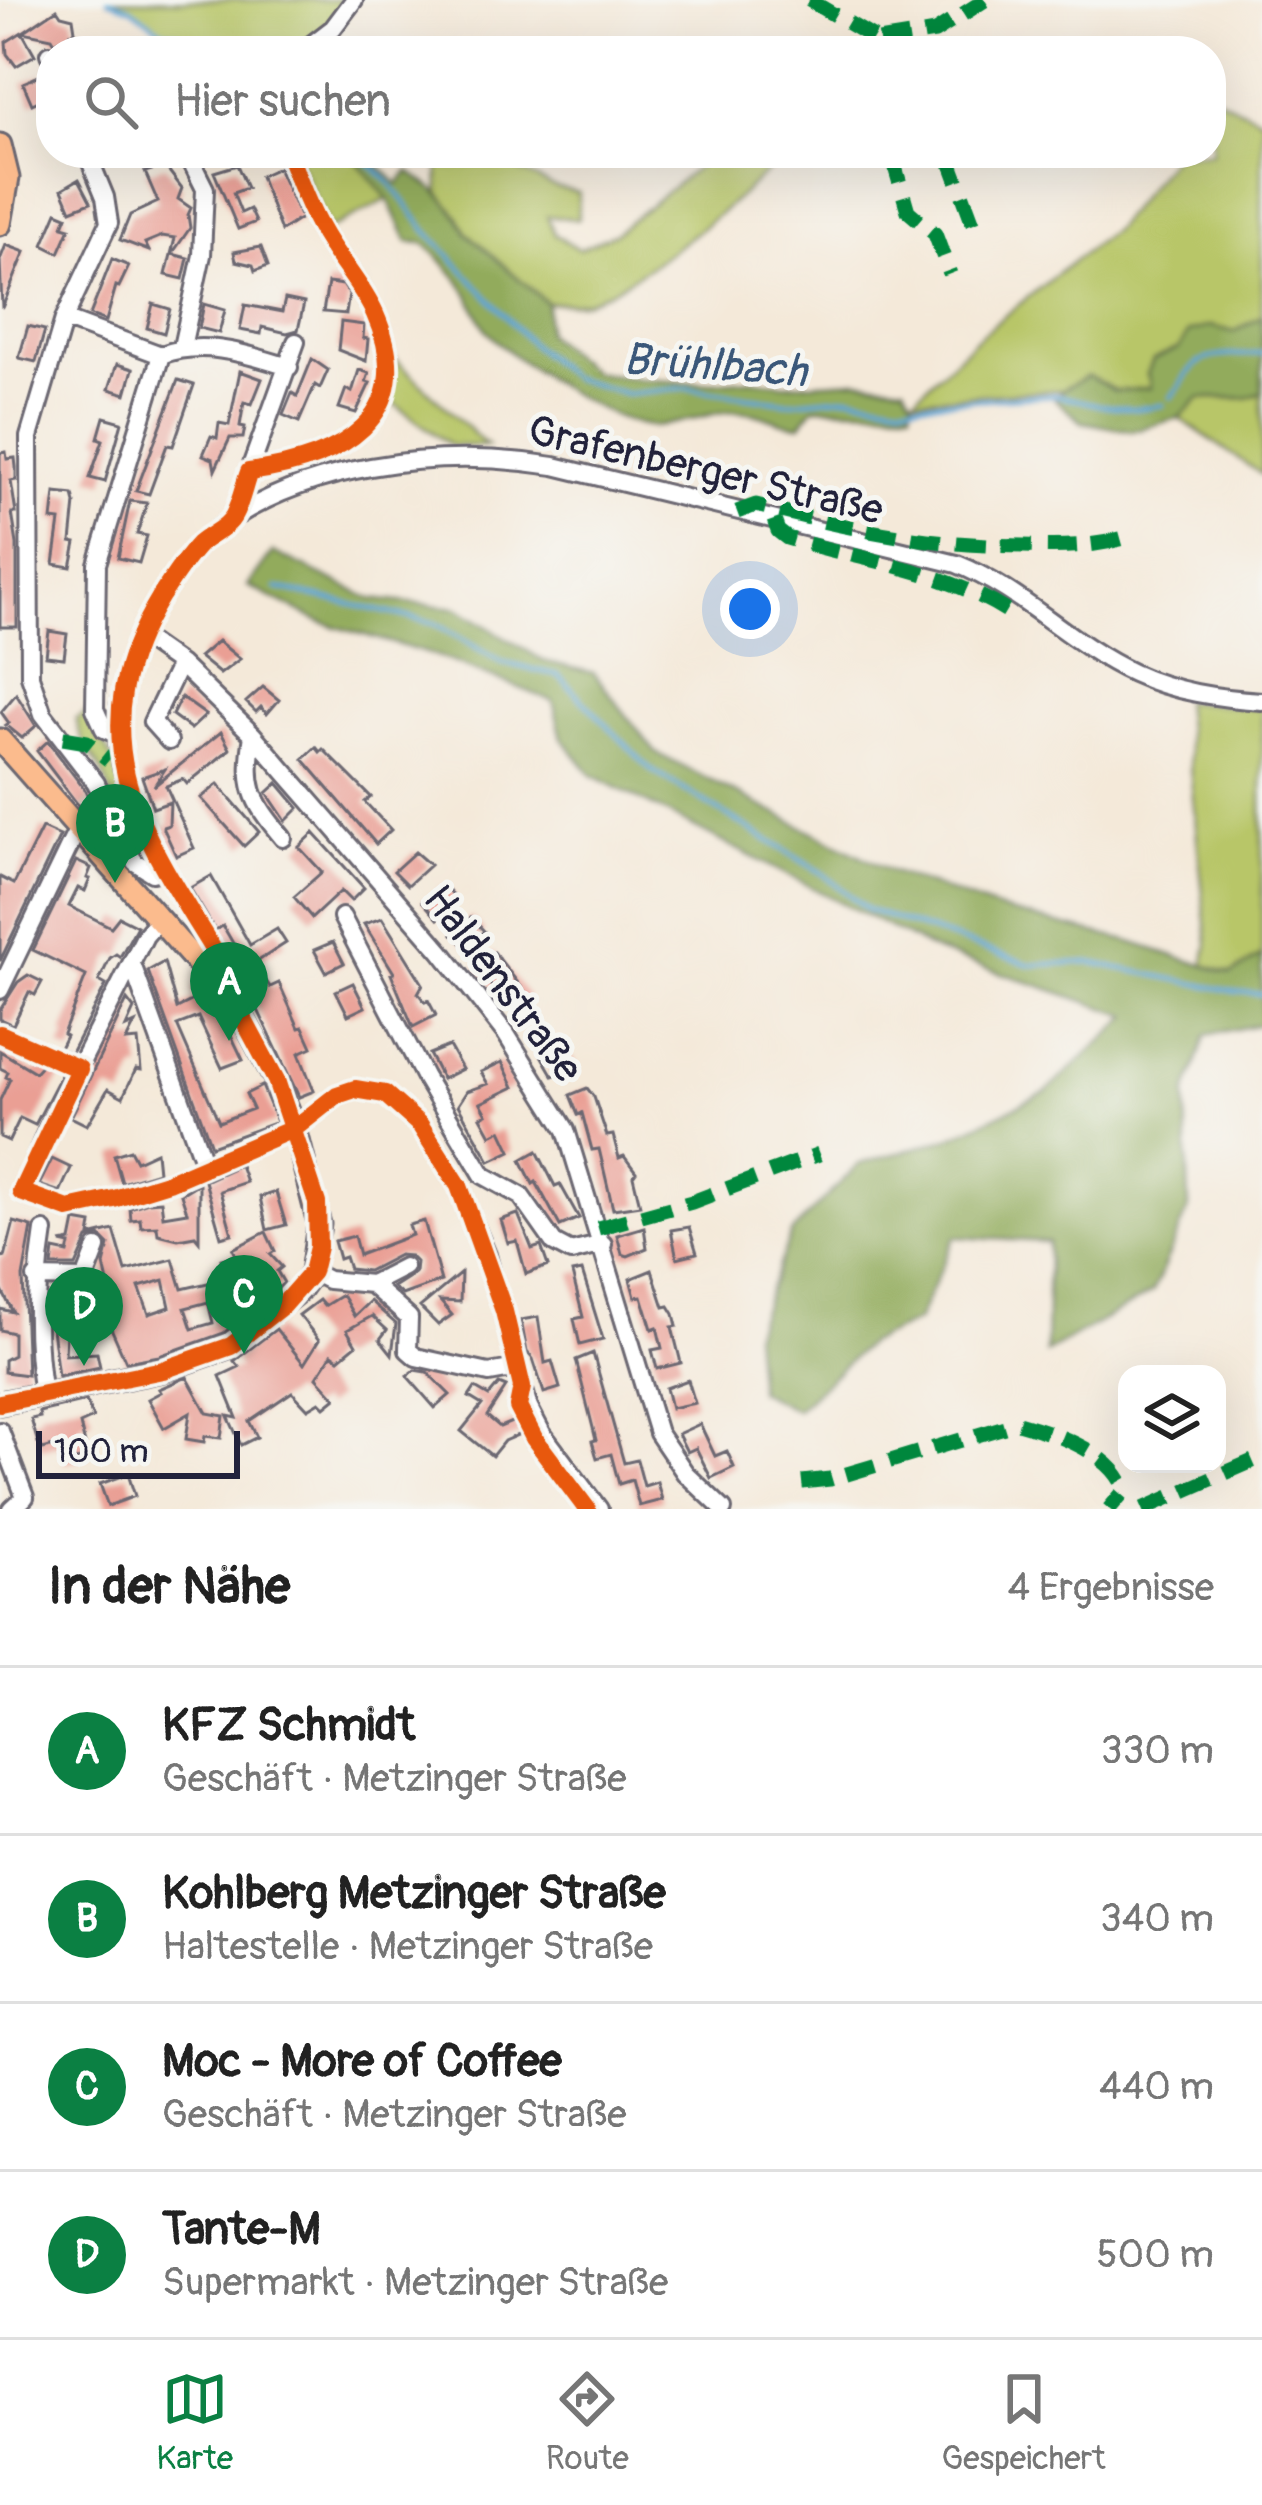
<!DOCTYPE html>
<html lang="de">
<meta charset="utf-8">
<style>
:root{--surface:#fff;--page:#f2f2f2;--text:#222;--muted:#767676;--line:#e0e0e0;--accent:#0b8043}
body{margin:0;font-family:Pangolin,sans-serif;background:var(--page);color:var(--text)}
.controls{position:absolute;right:36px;bottom:36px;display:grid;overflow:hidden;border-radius:24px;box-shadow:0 12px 48px #0002}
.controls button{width:108px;height:108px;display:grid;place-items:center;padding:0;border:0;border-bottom:3px solid var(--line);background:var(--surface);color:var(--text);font:60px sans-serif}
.scale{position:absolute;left:36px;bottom:30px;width:204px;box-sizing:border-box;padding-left:12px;border:6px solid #22223b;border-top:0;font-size:33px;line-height:42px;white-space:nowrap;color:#22223b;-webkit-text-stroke:9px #f6f6f2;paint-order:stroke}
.you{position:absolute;left:750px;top:609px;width:42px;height:42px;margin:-30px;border:9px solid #fff;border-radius:50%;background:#1a73e8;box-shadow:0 0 0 18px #1a73e833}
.badge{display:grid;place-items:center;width:78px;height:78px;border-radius:50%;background:var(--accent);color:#fff;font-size:39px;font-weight:700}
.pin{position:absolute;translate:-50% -99px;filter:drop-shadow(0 3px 6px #0008)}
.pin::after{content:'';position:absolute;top:63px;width:42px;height:36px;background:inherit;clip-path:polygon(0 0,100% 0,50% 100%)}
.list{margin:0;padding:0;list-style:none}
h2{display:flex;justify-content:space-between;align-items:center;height:156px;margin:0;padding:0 48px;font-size:51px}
h2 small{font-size:39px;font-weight:400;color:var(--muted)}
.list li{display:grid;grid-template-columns:78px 1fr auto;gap:36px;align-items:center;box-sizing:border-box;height:168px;padding:0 48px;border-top:3px solid var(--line)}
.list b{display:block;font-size:45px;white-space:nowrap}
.list p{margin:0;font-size:39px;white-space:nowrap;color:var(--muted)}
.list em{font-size:39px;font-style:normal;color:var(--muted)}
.icon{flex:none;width:66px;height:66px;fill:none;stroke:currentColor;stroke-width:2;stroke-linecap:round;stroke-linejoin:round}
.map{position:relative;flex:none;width:1262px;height:1509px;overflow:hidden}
.search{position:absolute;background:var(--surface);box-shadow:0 12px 48px #0002;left:36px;right:36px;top:36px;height:132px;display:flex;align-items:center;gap:30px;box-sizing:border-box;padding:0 42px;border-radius:48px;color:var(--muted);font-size:45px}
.sheet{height:828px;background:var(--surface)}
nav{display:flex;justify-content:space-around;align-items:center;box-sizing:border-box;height:168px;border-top:3px solid var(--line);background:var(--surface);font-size:33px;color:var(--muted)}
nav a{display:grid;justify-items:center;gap:6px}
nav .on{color:var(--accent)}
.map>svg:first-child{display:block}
.green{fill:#b8c668;stroke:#6d7452;stroke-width:3}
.forest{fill:#92ab5c;stroke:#5a664c;stroke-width:3}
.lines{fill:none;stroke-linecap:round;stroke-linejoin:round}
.stream{stroke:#5ea6d5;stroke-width:4.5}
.building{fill:#ea9f94;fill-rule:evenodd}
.minor-casing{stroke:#6c6872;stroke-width:22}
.major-casing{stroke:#6c6872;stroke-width:27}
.minor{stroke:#fff;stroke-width:16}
.major{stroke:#fbbb8d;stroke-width:21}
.quiet{stroke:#00873e;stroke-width:15;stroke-dasharray:30 15;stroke-linecap:butt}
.cycleway-casing{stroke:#f6f6f2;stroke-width:26}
.cycleway{stroke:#e8590c;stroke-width:18}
.labels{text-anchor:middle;stroke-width:10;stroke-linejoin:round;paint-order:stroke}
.street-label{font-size:42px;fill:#22223b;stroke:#f6f6f2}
.water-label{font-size:45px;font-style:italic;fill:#3a5779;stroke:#f6f6f2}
</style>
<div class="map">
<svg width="1262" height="1509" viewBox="0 0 1262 1509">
<rect width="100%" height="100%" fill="#f6f6f2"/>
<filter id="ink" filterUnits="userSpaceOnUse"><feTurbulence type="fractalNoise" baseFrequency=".00833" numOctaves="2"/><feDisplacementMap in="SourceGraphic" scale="24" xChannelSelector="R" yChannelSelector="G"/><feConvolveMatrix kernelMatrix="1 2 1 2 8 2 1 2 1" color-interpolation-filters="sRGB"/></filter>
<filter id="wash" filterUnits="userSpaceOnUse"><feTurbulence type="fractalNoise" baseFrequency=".004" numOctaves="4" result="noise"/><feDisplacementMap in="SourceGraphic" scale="48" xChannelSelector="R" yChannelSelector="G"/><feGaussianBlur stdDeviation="2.7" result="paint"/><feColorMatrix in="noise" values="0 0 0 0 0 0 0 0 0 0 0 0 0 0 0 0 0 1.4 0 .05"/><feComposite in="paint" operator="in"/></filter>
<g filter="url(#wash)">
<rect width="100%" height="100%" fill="#f4e9d9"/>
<!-- green -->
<path class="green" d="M108,0H348L330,25L295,51H211L178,34L162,31L131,8Z
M1214,96L1262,119V316L1234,332L1211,326L1190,332L1180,348L1147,374L1152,388L1115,391L1088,376L1062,390L913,399L978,337L1115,228L1175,153H1211Z
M294,153H350L388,199L329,229Z
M438,153H480L555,187L579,193L578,219L547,216L555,235L579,249L615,233L715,153H786C742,198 650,274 593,299C580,304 562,303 547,303L467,233L458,216L439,193Z
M395,359L487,446H451L389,400Z
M1262,393V475L1179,418L1199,398H1246Z
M1183,701L1262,709V956L1231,974L1204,965L1208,944Z
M87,712L115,765L149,863C124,844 116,806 105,779C95,756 80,745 76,719Z"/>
<!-- forest -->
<path class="forest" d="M350,153H365L398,184L409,171L439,193L458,216L467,233L547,303L546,334L592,372L639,379L700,383L751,379L785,384L857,380L904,385L913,399L911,410L814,407L800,425C777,425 767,414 747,412C715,408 688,424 656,426C618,429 514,362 489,333C479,321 475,305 467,292C455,274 440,258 424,243L408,242L388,199Z
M1262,316V393L1246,398H1199L1179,418L1132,431L1082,422L1055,399L1062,390L1088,376L1115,391L1151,388L1147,374L1153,360L1179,348L1189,332L1211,326L1234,332Z
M273,552L372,599L457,608L544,661L594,673L656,753L893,872L997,909L1128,941L1231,974L1262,956V1024L1206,1035L1186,1095L1189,1208L1153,1292L1046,1353L1048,1242L955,1237L917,1321L867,1344L796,1410L758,1391L753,1333L791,1233L859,1164L949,1138L1046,1092L1129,1016L936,951L592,775L562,738L553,701L440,657L320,622L248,586Z"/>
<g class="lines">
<!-- stream -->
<path class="stream" d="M108,0L131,8L162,31L178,34L211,51
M358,153L390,183L427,231L533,346L571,378L627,394L685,388L787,402L850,396L901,404L1056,395L1099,405L1136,409L1163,405
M1171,397C1180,389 1181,382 1188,373C1205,349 1237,358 1262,353
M277,588L434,623L503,663L558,675L651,770L822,873L868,910L1031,965L1089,962L1237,992L1262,994"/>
</g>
<g id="blocks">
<!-- building -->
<path class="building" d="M57,9L61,15L73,18L75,31L55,43L52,38L23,32Z
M22,32L35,55L16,66L7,54L6,42Z
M41,75L51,95L32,104L23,83Z
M237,165L247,188L233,193L241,213L250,209L256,222L238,229L214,172Z
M165,166L182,188L178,199L191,208L188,215L190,228L172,254L188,258L183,279L166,275L175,238L162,236L145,243L149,251L120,240L130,215L158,202L145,172Z
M278,168L301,218L281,231L260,176Z
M79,179L91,202L71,210L62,189Z
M57,212L67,216L63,226L70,228L59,253L43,245Z
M6,245L25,252L2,308L0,260Z
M261,247L268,266L255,271L253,265L236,261L234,252Z
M112,259L129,266L119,287L116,286L106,321L90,315Z
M328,283L343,285L349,294L346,314L323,312Z
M285,299L304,303L298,330L287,333L262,327L261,334L240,330L245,305L282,312Z
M153,304L170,309L164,333L147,328Z
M204,304L225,310L219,333L199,328Z
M341,322L364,325L363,338L368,339L366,361L338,350Z
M28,326L45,330L36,362L19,358Z
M312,359L328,370L320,388L315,385L299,422L283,415L292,393L297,396Z
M117,364L133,369L126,394L109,389Z
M359,370L369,373L366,382L370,383L356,413L339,408L346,389L352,392Z
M240,371L262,379L252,404L244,402L240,426L245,427L243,438H230L215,470L213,459L203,455L211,436L217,438L219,423L229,425Z
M178,380L194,385L173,446L167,445L149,494L136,491Z
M104,417L122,422L105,482L90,478L103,440L98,438Z
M6,452L7,459L15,458L16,467V480L11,481L16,513H12L17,544V627H0V453Z
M55,493L73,495L75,503L71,542L76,543L71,567L54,564L60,521L52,520Z
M130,501L147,503L137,534L147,536L139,563L118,558Z
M49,631L67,634L64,658L46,656Z
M218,641L240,659L220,674L199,657Z
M263,687L279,700L267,714L261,707L256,712L246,702Z
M16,694L36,726L22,738L6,725L9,723L1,712Z
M181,697L206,715L191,729L172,715Z
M221,732L230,749L187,784L183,779L166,786L194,848L176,856L163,827L169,825L170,802L153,808L142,777L165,769L154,786Z
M48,741L85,790L90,801L81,809L37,751Z
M316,747L320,752L323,749L371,797L365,802L391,830L376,844L303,759Z
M278,783L299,808L286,821L267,793Z
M218,784L259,832L244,846L201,798Z
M42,828L60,836L0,961V877L14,884Z
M314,833L364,888L351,901L341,891L312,918L294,897L322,872L299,847Z
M415,852L430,865L408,885L394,871Z
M76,861L91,868L87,878L90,879L85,891L78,888L69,906L111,927L119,917L137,926L120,957L116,954L110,958L99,981L106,985L71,1053L60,1048L66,1036L63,1034L86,976L33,950Z
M211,876L250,945L277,929L286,943L255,963L270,987L279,983L299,1028L303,1027L312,1047L299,1053L314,1091L299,1097L235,961L241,957L223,926L215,930L190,888Z
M445,886L458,900L438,919L422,901Z
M471,917L484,931L466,948L453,934Z
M382,918L423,984L418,993L425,1002L428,1000L436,1015L413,1027L391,974L394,973L364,924Z
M333,942L344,963L326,972L314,950Z
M494,952L528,996L510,1009L475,966Z
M164,962L177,1008L197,998L192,989L198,986L219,1010L243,1060L222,1068L198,1017L177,1025L219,1122L253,1109L246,1094L262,1086L277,1122L211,1146L148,971Z
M28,975L42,982L35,995L29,992L13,1025L0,1019V1010L18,982Z
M353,983L365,1007L348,1015L336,991Z
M127,1000L134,1009L126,1027L135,1023L126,1041L138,1040L141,1070L136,1069L123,1097L108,1089L87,1125L71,1117Z
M449,1046L462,1069L442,1079L429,1054Z
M565,1048L578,1066L553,1076L542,1057Z
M0,1051L35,1072L43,1063L62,1073L35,1125L20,1118L9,1141L0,1137V1100L10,1079L6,1077L8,1072L0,1068Z
M502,1062L514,1087L481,1103L487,1114L481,1117L491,1135L501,1130L511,1151L490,1161L458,1105L467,1091L488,1084L481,1072Z
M587,1088L594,1097L607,1136L613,1135L619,1158L624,1156L636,1172L633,1176L640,1205L613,1209L599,1149L592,1150L582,1113L578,1115L570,1095Z
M130,1150L136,1161L156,1152L158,1172L122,1183L114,1155Z
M537,1151L555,1186L560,1184L579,1218L560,1226L536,1182L533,1184L521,1160Z
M52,1159L71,1168L60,1192L39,1185Z
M240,1165L246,1182L220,1191L232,1234L221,1237L205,1181Z
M199,1183V1241L195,1236L178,1239L158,1234L157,1226L141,1227L140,1219L131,1220L130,1208L148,1202L161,1201L163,1216L187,1212L181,1194Z
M276,1192L286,1225L267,1230L260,1197Z
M518,1214L532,1249L541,1246L548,1266L526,1274L517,1241L508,1243L501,1220Z
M75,1221L92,1224L90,1236L114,1230L126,1271L173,1259L182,1289L225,1279L221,1259L236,1255L233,1249L266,1232L275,1251L270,1254L282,1267L277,1271L284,1283L224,1333L159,1356L126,1362L111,1328L102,1326L100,1313L67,1311L65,1355L97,1353L100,1367L58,1376L50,1313H59L62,1291L109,1287L104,1265L109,1245L100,1236L88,1239L76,1266H52L54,1250L68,1253L70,1245L61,1243L71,1241ZM164,1280L170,1307L149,1314L139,1287ZM208,1302L213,1323L192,1329L185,1308Z
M424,1221L441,1281L402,1295L393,1287L415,1273L416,1262L410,1256L399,1255L368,1271L349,1269L345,1257L339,1259L334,1241L354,1236L359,1255L412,1235L409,1225Z
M14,1222L32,1227L23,1277L27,1375L4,1372V1360L13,1355V1333L0,1330V1309L13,1312L0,1287V1261L1,1256L5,1257Z
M644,1227L647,1248L628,1256L622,1254L617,1235Z
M689,1227L697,1253L677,1258L671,1230Z
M652,1270L664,1307L669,1306L674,1314L677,1326L672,1327L681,1363L657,1369L652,1350L662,1348L657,1327L652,1329L642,1296L635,1297L630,1279Z
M582,1271L603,1339L580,1345L574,1319L583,1317L572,1273Z
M461,1273L460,1302L440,1301L452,1315L438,1325L420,1307Z
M342,1295L354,1316L370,1301L396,1324L392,1354L380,1339L387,1330L372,1316L347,1330L356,1345L339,1359L332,1354L317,1377L336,1398L325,1407L320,1402L308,1409L292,1392L249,1421L257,1437L241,1445L228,1416L237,1418L220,1376L239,1367L234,1361L276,1329L304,1364L319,1340L299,1315L319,1300L324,1306Z
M538,1317L545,1363L552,1361L560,1388L544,1393L533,1359L527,1352L521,1320Z
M593,1353L624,1463L637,1460L644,1486L657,1482L662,1500L639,1506L632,1480L619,1484L611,1454L597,1458L592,1441L596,1440L576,1360Z
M415,1370L427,1372L450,1395L435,1408L407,1376Z
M187,1377L207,1413L224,1416L221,1438L205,1436L204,1442L186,1439L190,1413L164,1428L148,1399L161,1392L159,1389Z
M688,1380L695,1403L671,1408L666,1388Z
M499,1384L506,1387L487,1416L500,1427L514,1421L520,1434L504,1441L492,1456L461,1431L482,1405L469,1397L475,1388L489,1396Z
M86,1401L93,1418L80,1424L88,1457L65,1463L60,1444L43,1449L38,1443L31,1419L40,1417L39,1412Z
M700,1424L715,1456L727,1451L734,1467L711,1478L696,1448L687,1452L678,1434Z
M128,1474L135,1496L108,1506L100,1484Z"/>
</g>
</g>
<g filter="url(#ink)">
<use href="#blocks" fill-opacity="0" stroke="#6c6872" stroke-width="3"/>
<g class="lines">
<defs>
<path id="minor" d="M303,51L333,28L354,0
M49,54L51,58
M87,153L105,197L109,223L64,319L29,437L30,676L43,714L96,783L123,844L135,862L152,873L165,870
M64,319L161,355C204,339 246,354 289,367
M182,347L202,255L205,189L187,153
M249,472L296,342
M233,519L249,472C339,460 421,418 375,314C361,283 337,259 321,229C307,205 298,178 288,153
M140,636L180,664L253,735L441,951L506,1034L566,1130L658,1433L685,1473L723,1509
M118,735L104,729L95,709L97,564L161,355
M253,735C245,786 250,799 283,838
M169,741L152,722L180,664
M342,917L424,1076L483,1175L521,1196L554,1243L571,1252L603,1244
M160,918L145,936L48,1128L21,1192L68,1209L114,1199L169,1182L295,1128L337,1095L355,1089L385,1094L420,1125L459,1186L487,1255L529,1408L542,1433L599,1509
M132,964L204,1164
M0,990L78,828
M238,1009V991C195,917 122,825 118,736C116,694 132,650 151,614C165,588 182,559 205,539C296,462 441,448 554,466L957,564C1022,590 1070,644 1133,673C1174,692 1218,698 1262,701
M312,1272L328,1280L371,1284L409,1318L408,1350L416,1357L489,1373L517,1368
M36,1278L85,1279L97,1248
M371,1284L404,1267
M43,1394C34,1339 35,1287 44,1231
M0,1431L25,1497L12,1509"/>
<path id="major" d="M0,145L8,178L0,224
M0,740L238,1009L276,1080L295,1128L319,1224L312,1272L299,1290L231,1346L163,1370L0,1403"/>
</defs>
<!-- minor casing -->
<use href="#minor" class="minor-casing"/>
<!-- major casing -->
<use href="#major" class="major-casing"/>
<!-- minor -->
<use href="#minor" class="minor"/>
<!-- major -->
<use href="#major" class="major"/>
<!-- quiet -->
<path class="quiet" d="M809,0L879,41L883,49
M879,41L935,32L985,0
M891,153L908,211L935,234L950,274
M947,153L977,234
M737,512L756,505C852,529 922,545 1023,546C1060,547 1097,548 1133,535
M774,520L778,531L787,538C871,563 939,567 1015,616
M63,738L87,742L109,760
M598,1228L692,1202L819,1154
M802,1482L830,1479L1018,1423C1054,1433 1112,1452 1125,1490L1109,1509
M1143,1509L1262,1457"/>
<defs>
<path id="cycleway" d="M0,1034L79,1069L21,1192L68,1209L114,1199L169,1182L295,1128L337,1095L355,1089L385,1094L420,1125L459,1186L504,1311L522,1387L518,1407L534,1438L587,1509
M0,1403L163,1370L231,1346L282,1306L312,1272L318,1247L317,1203L276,1080L238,1009V991C160,856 64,754 161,596C173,578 184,560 199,544C210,534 228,528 234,515C241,502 244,485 249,472C339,460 421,418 375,314C361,283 337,259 321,229C307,205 298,178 288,153"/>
</defs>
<!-- cycleway casing -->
<use href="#cycleway" class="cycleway-casing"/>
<!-- cycleway -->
<use href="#cycleway" class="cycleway"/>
</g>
</g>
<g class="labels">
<!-- street labels -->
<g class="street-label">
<text transform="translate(706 469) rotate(13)" y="15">Grafenberger Straße</text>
<text transform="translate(504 983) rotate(53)" y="15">Haldenstraße</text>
</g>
<!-- water labels -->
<g class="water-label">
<text transform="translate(715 364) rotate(4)" y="16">Brühlbach</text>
</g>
</g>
</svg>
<div class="controls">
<button><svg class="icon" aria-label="layers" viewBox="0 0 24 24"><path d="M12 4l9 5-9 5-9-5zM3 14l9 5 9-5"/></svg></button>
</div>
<div class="scale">100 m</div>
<div class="you"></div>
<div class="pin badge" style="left:229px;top:1041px">A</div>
<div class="pin badge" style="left:115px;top:883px">B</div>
<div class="pin badge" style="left:244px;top:1354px">C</div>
<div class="pin badge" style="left:84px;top:1366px">D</div>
<div class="search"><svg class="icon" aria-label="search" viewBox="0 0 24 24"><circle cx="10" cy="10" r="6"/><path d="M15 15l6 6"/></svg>Hier suchen</div>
</div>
<section class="sheet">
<h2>In der Nähe<small>4 Ergebnisse</small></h2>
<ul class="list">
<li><span class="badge">A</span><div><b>KFZ Schmidt</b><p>Geschäft · Metzinger Straße</p></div><em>330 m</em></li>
<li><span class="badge">B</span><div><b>Kohlberg Metzinger Straße</b><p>Haltestelle · Metzinger Straße</p></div><em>340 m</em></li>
<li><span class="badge">C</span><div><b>Moc - More of Coffee</b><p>Geschäft · Metzinger Straße</p></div><em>440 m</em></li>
<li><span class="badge">D</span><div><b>Tante-M</b><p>Supermarkt · Metzinger Straße</p></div><em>500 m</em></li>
</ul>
</section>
<nav>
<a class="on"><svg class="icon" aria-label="map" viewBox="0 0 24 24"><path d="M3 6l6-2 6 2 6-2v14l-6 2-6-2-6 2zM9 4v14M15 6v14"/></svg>Karte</a>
<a><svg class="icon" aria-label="directions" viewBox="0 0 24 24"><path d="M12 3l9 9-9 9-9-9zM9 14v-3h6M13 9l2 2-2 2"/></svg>Route</a>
<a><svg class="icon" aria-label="saved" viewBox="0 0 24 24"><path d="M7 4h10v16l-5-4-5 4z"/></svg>Gespeichert</a>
</nav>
